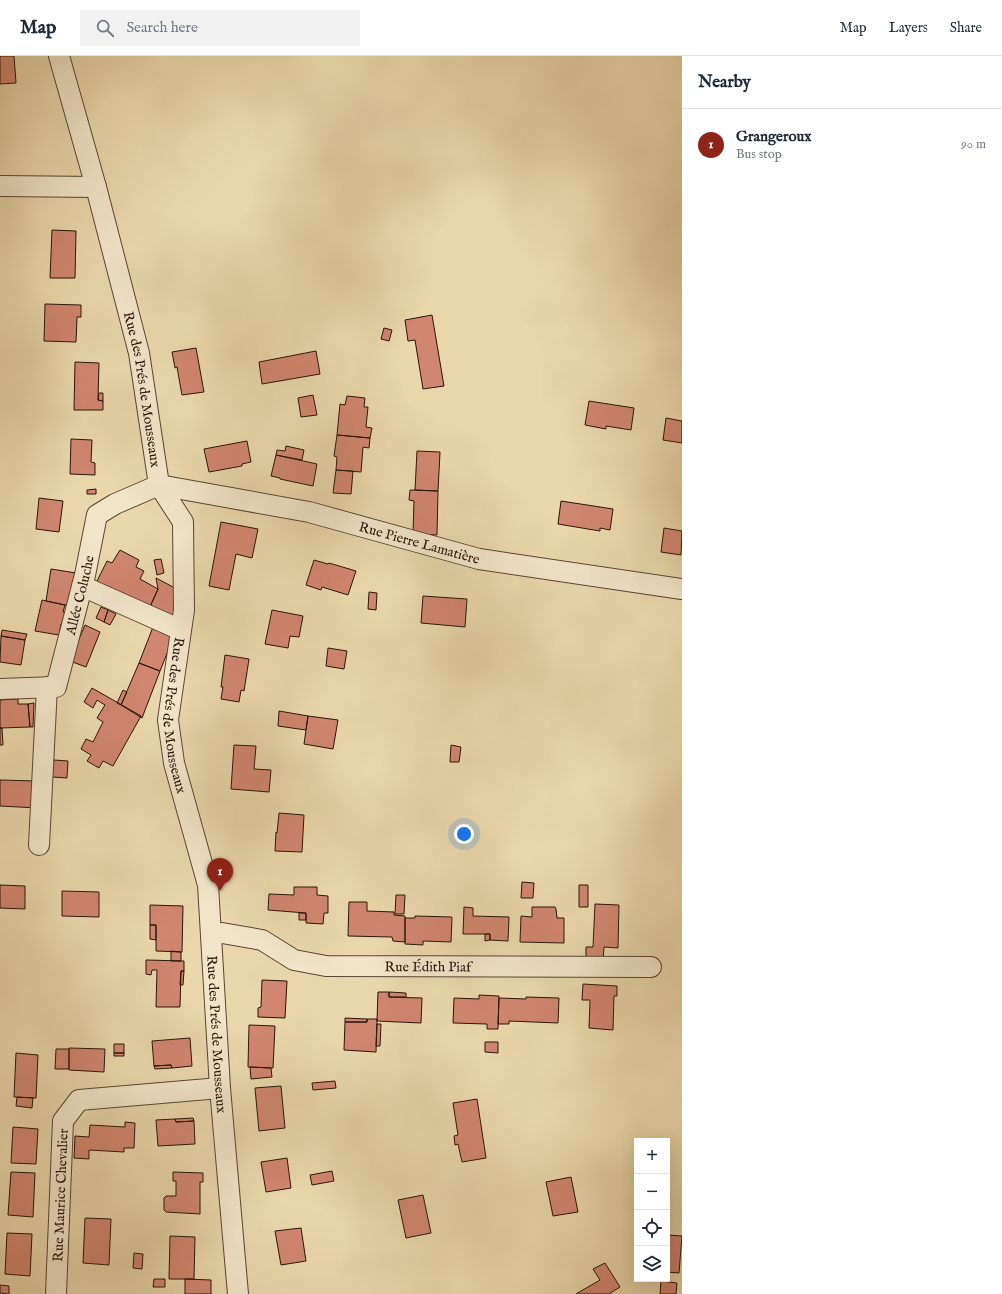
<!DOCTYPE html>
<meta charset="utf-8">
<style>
:root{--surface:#fff;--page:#f2f2f3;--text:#1f2937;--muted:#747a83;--line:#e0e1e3;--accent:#8f2418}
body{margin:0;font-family:"IM FELL English",serif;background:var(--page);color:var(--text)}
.controls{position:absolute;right:12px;bottom:12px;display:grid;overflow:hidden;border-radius:0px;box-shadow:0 4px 16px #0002}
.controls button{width:36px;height:36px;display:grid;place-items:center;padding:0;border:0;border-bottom:1px solid var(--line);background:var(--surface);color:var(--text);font:20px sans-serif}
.you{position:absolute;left:464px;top:778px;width:14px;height:14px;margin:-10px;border:3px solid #fff;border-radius:50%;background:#1a73e8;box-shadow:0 0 0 6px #1a73e833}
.badge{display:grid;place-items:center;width:26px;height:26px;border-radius:50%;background:var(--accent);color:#fff;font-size:13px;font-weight:700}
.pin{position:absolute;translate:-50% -33px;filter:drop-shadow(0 1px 2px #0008)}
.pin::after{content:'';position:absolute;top:21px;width:14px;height:12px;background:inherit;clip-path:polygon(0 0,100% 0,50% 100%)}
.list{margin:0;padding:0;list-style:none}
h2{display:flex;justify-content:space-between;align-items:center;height:52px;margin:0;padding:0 16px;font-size:17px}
h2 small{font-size:13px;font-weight:400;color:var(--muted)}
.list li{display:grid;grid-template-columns:26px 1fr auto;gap:12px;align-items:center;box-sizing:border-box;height:72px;padding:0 16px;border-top:1px solid var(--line)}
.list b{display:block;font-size:15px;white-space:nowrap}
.list p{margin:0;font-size:13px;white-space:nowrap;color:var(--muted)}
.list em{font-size:13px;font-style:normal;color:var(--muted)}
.icon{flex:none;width:22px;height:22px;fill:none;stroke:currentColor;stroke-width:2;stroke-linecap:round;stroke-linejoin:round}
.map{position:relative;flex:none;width:682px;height:1238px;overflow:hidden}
header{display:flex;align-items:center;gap:24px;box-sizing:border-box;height:56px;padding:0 20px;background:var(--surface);border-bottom:1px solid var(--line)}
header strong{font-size:19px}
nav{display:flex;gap:22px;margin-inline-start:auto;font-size:14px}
.search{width:280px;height:36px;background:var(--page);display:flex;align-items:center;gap:10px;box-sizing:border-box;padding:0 14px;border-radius:0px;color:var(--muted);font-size:15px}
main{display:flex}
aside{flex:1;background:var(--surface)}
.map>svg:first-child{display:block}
.building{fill:#d0866f;stroke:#2a1409}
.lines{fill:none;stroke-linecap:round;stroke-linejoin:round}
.minor-casing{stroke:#5a4532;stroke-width:22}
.minor{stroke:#f1e5c8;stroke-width:20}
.labels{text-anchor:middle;stroke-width:4;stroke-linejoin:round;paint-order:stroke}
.street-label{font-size:14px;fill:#2a1409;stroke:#f1e5c8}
</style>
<header>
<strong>Map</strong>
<div class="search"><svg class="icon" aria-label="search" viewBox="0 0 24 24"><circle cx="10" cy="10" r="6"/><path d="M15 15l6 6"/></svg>Search here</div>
<nav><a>Map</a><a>Layers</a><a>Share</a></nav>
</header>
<main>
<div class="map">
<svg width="682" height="1238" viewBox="0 0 682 1238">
<rect width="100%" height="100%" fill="#e9d7ab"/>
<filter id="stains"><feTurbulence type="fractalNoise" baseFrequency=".005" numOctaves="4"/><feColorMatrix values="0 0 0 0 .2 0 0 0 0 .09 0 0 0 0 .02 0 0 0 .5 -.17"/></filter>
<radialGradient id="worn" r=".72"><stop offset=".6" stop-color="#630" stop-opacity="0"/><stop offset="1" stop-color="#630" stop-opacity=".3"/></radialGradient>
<!-- building -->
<path class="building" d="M0,0H14L16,27L0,28Z
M52,174L76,175L75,222H50Z
M45,248L81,249V261H77L76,286L44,285Z
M432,259L444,330L423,333L415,284L408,285L405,264Z
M384,272L392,274L389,285L381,283Z
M196,292L204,336L182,339L177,311L175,312L172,296Z
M316,295L320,318L262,328L259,306Z
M75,306L99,307L98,344L103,345V354H74Z
M99,337H103V345L98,344Z
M313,339L317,359L301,361L298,342Z
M347,340L365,342L364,351H368L366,371L372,372L370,382L337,379L340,348L345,349Z
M589,345L634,352L631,374L606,370V373L585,369Z
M666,362L682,365V387L663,384Z
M337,379L370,382L369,392L363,391L361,416L336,414L337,401L334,400Z
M71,383L92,384L91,406L95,407V419L70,418Z
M247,385L251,406L242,408V410L209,416L204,393Z
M286,390L304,394L302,404L276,399L277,394L285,395Z
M417,395L440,396L438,435L415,434Z
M276,399L317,408L313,430L280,423V422L271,420Z
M336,414L353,415L351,438L333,437Z
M96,433V438H87V434Z
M410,434L438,435L437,479L413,478L414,445L409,444Z
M39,442L63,445L59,476L36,473Z
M561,445L613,453L610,474L600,472V475L558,468Z
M221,466L258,473L252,502L236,498L229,534L209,530Z
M664,472L682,475L681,499L661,496Z
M120,494L139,504L136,511L144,515L140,523L158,533L149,553L96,527L107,505L112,507Z
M161,503L164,517L157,519L154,504Z
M314,504L328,508L329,507L356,515L348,539L322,531L321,534L306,529Z
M51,513L76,517L70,550L46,545Z
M156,522L175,532V565L149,553L158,533Z
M369,536L377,537L376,554L368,553Z
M423,540L467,543L465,571L421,567Z
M42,544L65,549L63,556L68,557L66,569L61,568L59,579L35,575Z
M101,551L108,554L104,566L96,562Z
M108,554L116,558L110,569L104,566Z
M272,554L303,560L299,581L290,580L288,592L265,588Z
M85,569L100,576L86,611L70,605Z
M153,571L174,580L160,615L139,607Z
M2,574L27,578L25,584L1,580Z
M1,580L25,584L21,609L0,606Z
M328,592L347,595L344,613L326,610Z
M225,599L249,603L244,635L241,634L239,646L221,643L223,631H221Z
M139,607L160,615L142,662L121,649Z
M92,632L141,660L113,710L103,705L99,712L87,705L91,699L81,693L86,683L93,686L103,666L97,662L105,649L97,644L93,652L84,646Z
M123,634L127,636L121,649L117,647Z
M18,643V648H28L30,671L0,672V644Z
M34,647L33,671H30L28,648Z
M279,655L308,660L306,674L278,670Z
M308,660L338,664L333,693L304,688Z
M0,672H2L3,689H0Z
M234,689L256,690L254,713L271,714L269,736L231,733Z
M451,689L461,691L459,706H450Z
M54,704L68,705L67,722L52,721Z
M0,724L37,725V752L0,750Z
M279,757L304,759L302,796L275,795L276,776L277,777Z
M522,826L534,827L533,842H521Z
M0,829L25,830V853L0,852Z
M579,829H588V851H579Z
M294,831H317V839L328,840V857H324L323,868L306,867V857L268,854L269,838L294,839Z
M62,835L99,836V861L62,860Z
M396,839H405L404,858H395Z
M349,846H367V855L394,856V859L405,860V886L393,885L392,881L348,880Z
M595,848L619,849L618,892L604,891L603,906H586V891H593Z
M150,849L183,850L182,896L156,895V869H150Z
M464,851L473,852V860L509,861L508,885L490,884V878H463Z
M532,851H555L556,853L557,862H564V887L520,886L521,860L532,861Z
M299,857H306V864H299Z
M415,860L452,861L451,886L423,885V889L405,888V862H415Z
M150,869H156V884L150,883Z
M485,878H490V884L485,885Z
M171,895L181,896V905H171Z
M146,904L184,905V915H181L180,951H156L157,914H152L151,919L146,918Z
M181,915H184L183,929H180Z
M262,924L287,925L285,962L258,961V952L261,951Z
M583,928L617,930V940H614L613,974L589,972L590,944H582Z
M378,936H389V941L422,942L421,967L377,965Z
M389,936L406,937V941H389Z
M479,939L499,940L498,973H487V968L453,967L454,942L479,943Z
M526,941L559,942L558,967L509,965V968H498L499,942L526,943Z
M345,962L367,963V966H345Z
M367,963H377L376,996L344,994L345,966H367Z
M377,968H381L380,990H376Z
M249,969L275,970L273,1012L248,1011Z
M190,982L192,1010L172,1012L171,1009L154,1010L152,985Z
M485,986H498V997L485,996Z
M114,988H124V997H114Z
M69,992L105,993L104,1016L69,1014Z
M56,993H69V1013H55Z
M16,997L38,999L36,1042L14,1041Z
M114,997H124V1000H114Z
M171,1009L172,1012L155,1013L154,1010Z
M250,1011L271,1012L272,1021L251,1023Z
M335,1025L336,1032L313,1034L312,1027Z
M281,1030L285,1072L259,1075L255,1032Z
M17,1041L33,1042L32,1052L16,1050Z
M477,1043L486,1102L462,1106L458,1088L455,1089L454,1080L458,1079L453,1047Z
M193,1062L194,1065L176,1066L175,1063Z
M175,1063L176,1066L194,1065L195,1088L158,1090L156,1064Z
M125,1066L135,1067L134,1092H124V1096L89,1094V1103L74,1102L75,1080L89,1081L90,1069L125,1071Z
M13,1071L38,1073L36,1108L11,1107Z
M287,1102L291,1132L266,1136L261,1106Z
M332,1115L334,1125L312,1129L310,1119Z
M11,1116L35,1117L33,1161L8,1159Z
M173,1116L203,1117V1126H200V1158L166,1156L164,1154V1142L166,1140H176V1125H173Z
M571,1121L578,1156L553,1160L546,1126Z
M423,1139L431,1177L406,1182L398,1144Z
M85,1162L111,1163L109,1209L83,1207Z
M301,1172L306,1205L281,1209L275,1175Z
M7,1177L32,1178L30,1220L5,1218Z
M667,1179L682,1180L679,1217L667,1216Z
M170,1180L195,1181L194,1223H169Z
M134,1197L143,1198L142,1213L133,1212Z
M605,1207L620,1231L609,1238H576L600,1224L593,1213Z
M154,1223H165V1231H153Z
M185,1223L211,1224V1238H185Z
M661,1225L677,1227L676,1238H660Z
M0,1229L9,1230V1238L0,1237Z"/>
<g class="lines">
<defs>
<g id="minor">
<path id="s1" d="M59,0L96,131L139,297L159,429L183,466L184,554L168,664L174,707L208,829L220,1032L238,1238"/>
<path d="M0,130L96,131"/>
<path id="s2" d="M159,429L309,456L479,503L682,533"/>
<path d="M82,530L181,574"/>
<path id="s3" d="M0,633L56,631L85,519L97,459L115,448L159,429"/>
<path d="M39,789L47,631"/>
<path id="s4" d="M211,879L222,877L262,884L294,904L326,910L651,911"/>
<path id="s5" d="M56,1238L63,1065L79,1044L220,1032"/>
</g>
</defs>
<!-- minor casing -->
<use href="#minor" class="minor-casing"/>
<!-- minor -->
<use href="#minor" class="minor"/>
</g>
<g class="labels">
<!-- street labels -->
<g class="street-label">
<text dy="5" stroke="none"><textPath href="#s1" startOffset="344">Rue des Prés de Mousseaux</textPath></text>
<text dy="5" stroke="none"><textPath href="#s2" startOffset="267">Rue Pierre Lamatière</textPath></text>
<text dy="5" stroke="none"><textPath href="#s3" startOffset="151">Allée Coluche</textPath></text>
<text dy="5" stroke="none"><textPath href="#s1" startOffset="680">Rue des Prés de Mousseaux</textPath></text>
<text dy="5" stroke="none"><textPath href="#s4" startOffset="224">Rue Édith Piaf</textPath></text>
<text dy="5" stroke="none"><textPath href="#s1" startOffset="1004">Rue des Prés de Mousseaux</textPath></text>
<text dy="5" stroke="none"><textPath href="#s5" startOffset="99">Rue Maurice Chevalier</textPath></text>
</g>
</g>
<rect width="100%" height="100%" filter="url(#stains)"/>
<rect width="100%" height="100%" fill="url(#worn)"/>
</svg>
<div class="controls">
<button>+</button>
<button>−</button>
<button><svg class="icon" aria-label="locate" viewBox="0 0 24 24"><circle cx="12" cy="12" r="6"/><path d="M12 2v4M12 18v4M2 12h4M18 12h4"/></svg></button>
<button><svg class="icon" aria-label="layers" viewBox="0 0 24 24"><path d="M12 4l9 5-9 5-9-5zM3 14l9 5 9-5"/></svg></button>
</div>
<div class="you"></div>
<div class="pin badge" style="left:220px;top:835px">1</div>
</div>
<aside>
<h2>Nearby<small></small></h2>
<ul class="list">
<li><span class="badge">1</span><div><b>Grangeroux</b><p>Bus stop</p></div><em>90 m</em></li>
</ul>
</aside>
</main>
